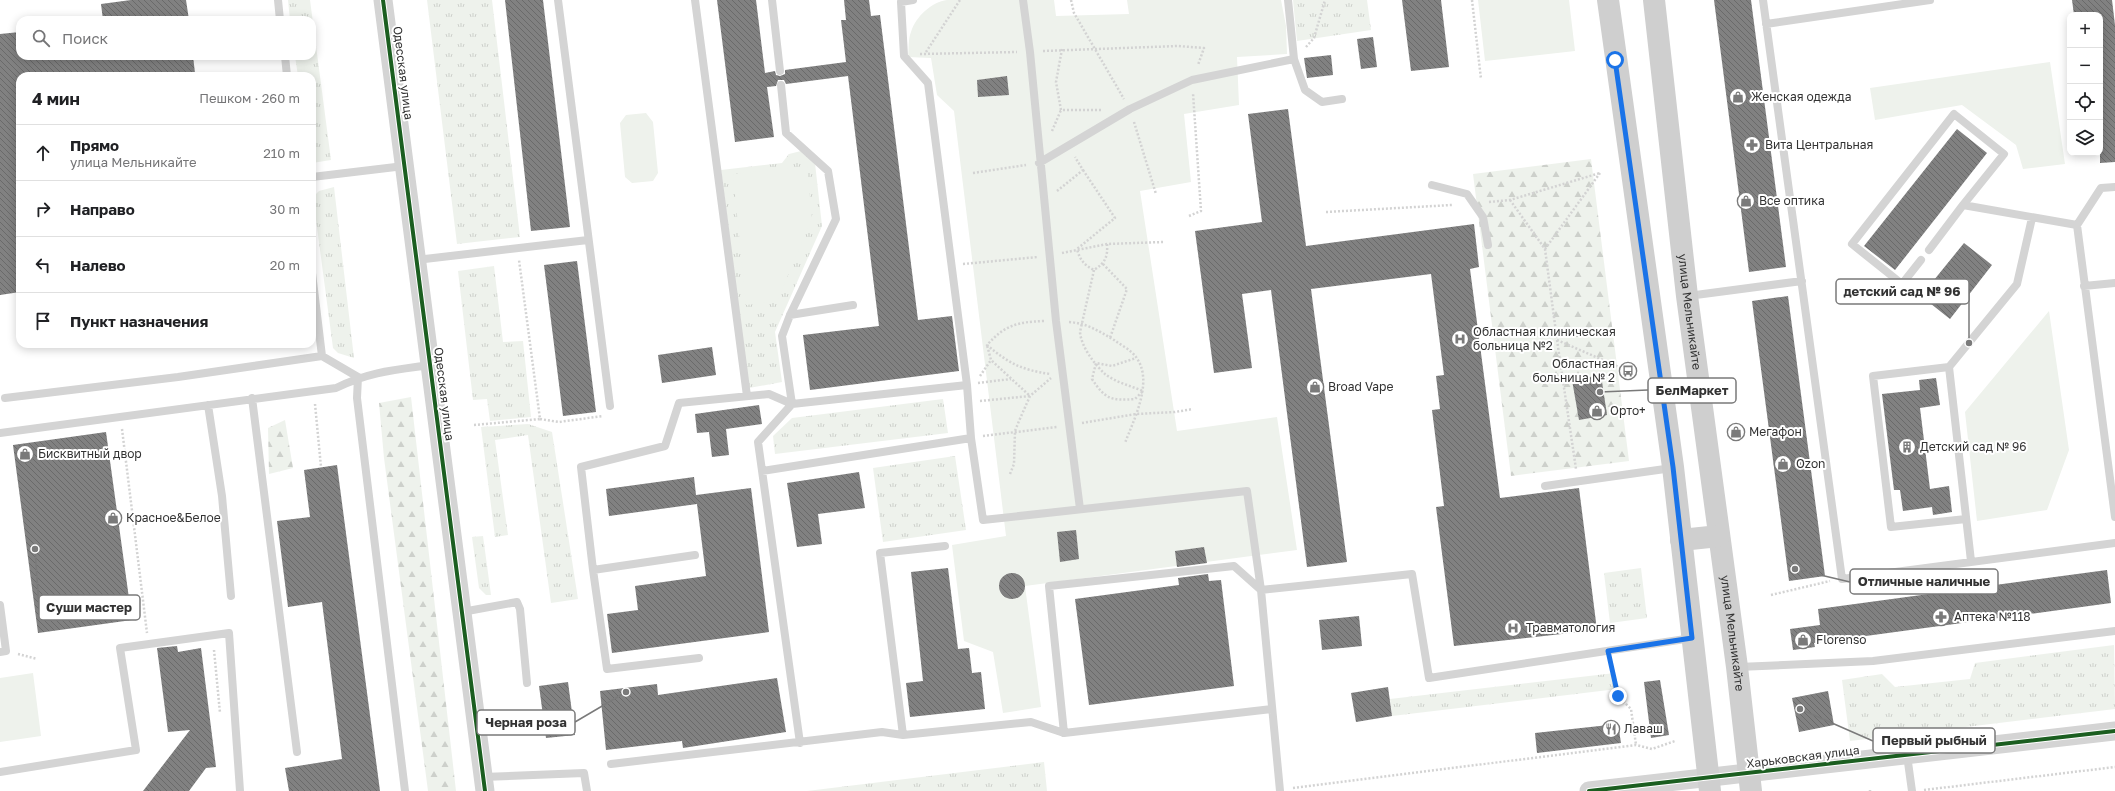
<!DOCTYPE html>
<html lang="ru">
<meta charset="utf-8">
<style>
:root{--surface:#fff;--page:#f6f6f6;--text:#202124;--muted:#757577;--line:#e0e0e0}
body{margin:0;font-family:"Golos Text",sans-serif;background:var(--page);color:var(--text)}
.controls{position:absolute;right:12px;top:12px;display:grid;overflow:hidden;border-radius:8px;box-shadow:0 2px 10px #0003}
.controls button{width:36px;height:36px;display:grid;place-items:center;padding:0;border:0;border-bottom:1px solid var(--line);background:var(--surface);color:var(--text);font:20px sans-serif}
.stop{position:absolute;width:12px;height:12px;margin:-9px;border:3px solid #1a73e8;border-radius:50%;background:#fff}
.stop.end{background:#1a73e8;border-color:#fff;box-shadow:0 1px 4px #0008}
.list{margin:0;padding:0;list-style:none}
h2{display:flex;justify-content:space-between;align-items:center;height:52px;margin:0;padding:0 16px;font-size:17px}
h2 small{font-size:13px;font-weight:400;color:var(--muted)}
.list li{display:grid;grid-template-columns:26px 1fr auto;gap:12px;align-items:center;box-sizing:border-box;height:56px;padding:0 16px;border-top:1px solid var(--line)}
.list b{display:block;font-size:15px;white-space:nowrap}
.list p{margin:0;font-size:13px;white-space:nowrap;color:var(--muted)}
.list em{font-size:13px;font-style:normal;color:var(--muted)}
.icon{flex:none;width:22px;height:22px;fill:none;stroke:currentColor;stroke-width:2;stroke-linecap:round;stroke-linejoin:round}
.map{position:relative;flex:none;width:2115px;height:791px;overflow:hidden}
.search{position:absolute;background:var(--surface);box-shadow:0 2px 10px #0003;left:16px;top:16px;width:300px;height:44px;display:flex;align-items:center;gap:10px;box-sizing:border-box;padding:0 14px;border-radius:12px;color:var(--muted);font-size:15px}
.panel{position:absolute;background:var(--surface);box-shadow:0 2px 10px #0003;left:16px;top:72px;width:300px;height:276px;border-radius:12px}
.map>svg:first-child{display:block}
.grass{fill:url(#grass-tufts)}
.forest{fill:url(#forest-firs)}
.park{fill:#eef2ec}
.building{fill:url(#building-back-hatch)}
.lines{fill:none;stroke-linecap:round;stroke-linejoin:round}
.path{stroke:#d3d3d3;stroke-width:2.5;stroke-dasharray:2 2;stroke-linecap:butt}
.service{stroke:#d4d4d4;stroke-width:8}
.tertiary{stroke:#d4d4d4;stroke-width:19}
.secondary{stroke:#cfcfcf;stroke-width:22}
.cycleway-casing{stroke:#fff;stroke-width:6}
.cycleway{stroke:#1b5e20;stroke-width:4}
.route{stroke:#1a73e8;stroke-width:5}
.labels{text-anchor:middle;stroke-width:4;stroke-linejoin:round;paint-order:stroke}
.street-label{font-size:12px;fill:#333;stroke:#fff}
.poi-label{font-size:12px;fill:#333;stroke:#fff;text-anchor:start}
.leader{fill:none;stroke:#7a7a7a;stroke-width:1.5}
.callout-dot{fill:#7a7a7a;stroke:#fff;stroke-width:1.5}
.callout{fill:#fff;stroke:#7a7a7a;stroke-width:1.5}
.callout-label{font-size:13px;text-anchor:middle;font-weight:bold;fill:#333}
</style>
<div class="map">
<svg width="2115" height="791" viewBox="0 0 2115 791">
<defs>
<pattern id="grass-tufts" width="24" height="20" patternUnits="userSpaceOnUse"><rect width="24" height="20" fill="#eef2ec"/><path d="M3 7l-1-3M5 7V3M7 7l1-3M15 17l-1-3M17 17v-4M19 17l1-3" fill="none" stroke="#cdd0cb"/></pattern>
<pattern id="forest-firs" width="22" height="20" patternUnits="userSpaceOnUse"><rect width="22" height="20" fill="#eef2ec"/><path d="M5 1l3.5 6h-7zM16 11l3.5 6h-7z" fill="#cdd0cb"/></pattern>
<pattern id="building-back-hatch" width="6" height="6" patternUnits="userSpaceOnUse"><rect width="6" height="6" fill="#818181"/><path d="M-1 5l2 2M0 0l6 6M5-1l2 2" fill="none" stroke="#6a6a6a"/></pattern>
</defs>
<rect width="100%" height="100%" fill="#fff"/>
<!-- grass -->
<path class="grass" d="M288,0H310L331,160L312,163V76H298L295,56H312V20H290Z
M427,0H492L520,237L457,244Z
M1293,0H1367L1371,30L1297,41Z
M801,151L815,163L822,226L775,332L782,382L749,388L721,170L782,163L789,154Z
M334,187L354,358L338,353L333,348L313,197L319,191Z
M494,266L503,342L523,341L531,417L490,421L487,399L473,400L458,271Z
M943,399L948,433L775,454L773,436L792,418Z
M528,424L552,432L578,599L551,603L528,435L495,440L508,535L495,537L481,427Z
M955,456L966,530L883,542L873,468Z
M483,536L491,595H486L479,588L472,537Z
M1641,568L1647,618L1610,623L1604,573Z
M2114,645L2115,709L1850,741L1842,680L1882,674L1895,687L1970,679L1975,663Z
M1615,673L1617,689L1392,716L1390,699Z
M1044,762L1047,791H807Z"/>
<!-- forest -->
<path class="forest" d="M1591,159L1629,461L1511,476L1473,174Z
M411,397L456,791H428L384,458L379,403Z
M285,420L293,468L269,474L268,428Z"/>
<!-- park -->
<path class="park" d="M947,0H1054L1056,16L1129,14L1127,0H1281L1286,26L1287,54L1237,57L1239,105L1184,114L1191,182L1140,191L1177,431L1277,417L1297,550L1025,586L1041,707L1003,713L993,652L964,641L952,545L1006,536L954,111L937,95L931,58L908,57C909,49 908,39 911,32C916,16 932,2 947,0Z
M1478,0H1569L1575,51L1485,61Z
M2050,62L2065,164L2023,169L2016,145L1962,105L1875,120L1870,88Z
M646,113L653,122L658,173L653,181L632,183L625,177L620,123L626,115Z
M807,166L812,219L777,301L746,305L733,174Z
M2049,311L2069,450L2047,510L1977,521L1965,412Z
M33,673L41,736L0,742V678Z"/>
<!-- building -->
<path class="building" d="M131,0H186L189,20H103L101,4Z
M505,0H543L570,227L531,231Z
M717,0H756L765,73L775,71L776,75L780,76L785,74V70L846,62L841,20H846L844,0H869L871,16L880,15L918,320L952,316L959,371L810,390L803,335L879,326L848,76L786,84L784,80H778L776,86L767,87L774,137L735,142Z
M1402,0H1441L1449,67L1411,71Z
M1714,0H1751L1786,267L1749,272Z
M2072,0H2112L2115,25V162L2100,163V15H2074Z
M20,32V56H193L195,73L185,74L186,76H20V292L0,295V34Z
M1373,37L1377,67L1361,69L1357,39Z
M1331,55L1333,75L1307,78L1304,58Z
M1007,76L1009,95L978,97L977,80Z
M1288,109L1306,246L1474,224L1479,267L1470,269L1500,498L1579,488L1597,630L1454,646L1436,507L1444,506L1432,410L1440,409L1436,376L1444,375L1431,274L1311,289L1347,562L1307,567L1271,290L1242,294L1252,368L1214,373L1195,231L1262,222L1248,114Z
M1957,129L1987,153L1895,270L1864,246Z
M1964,243L1992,265L1950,319L1921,296Z
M577,261L596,412L563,416L544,265Z
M1788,296L1825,576L1789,581L1752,301Z
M712,347L716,375L662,383L658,355Z
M1601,375L1607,415L1579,420L1572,380Z
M1936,378L1940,405L1920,408L1930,489L1949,486L1952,512L1933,515L1932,507L1903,511L1900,490H1894L1882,394L1920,390L1919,380Z
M759,405L762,424L726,429L729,455L712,457L709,432L697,433L695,414Z
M106,432L132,620L38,633L13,445Z
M337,465L380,791H289L285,768L342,759L322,602L288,607L277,521L310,517L304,470Z
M859,472L865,508L818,514L822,544L797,547L787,483Z
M694,477L696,495L751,488L769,632L612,653L607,614L638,610L635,586L706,576L697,504L609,516L606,489Z
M1076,530L1079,559L1060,562L1057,532Z
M1204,547L1207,563L1177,567L1175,551Z
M948,568L958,649L969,648L972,673L981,672L985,709L910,717L906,683L923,681L911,572Z
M2107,570L2111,603L1814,643L1815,647L1793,650L1790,629L1820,625L1818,609Z
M999 586a13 13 0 1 1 26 0a13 13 0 1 1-26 0Z
M1208,574L1209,581L1221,580L1234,686L1089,705L1075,599L1179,585L1178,578Z
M1359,616L1362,646L1322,650L1319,620Z
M177,646L178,652L201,648L216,767L206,768L189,791H143L190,730L168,732L157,648Z
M777,678L786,732L683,748L682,741L606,750L600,691L657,684L658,695Z
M1660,680L1669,735L1651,738L1644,682Z
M568,682L575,735L546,738L539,686Z
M1388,687L1392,716L1356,722L1351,693Z
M1828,691L1834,725L1799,732L1792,698Z
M1618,724L1621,743L1537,753L1535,733Z"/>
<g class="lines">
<!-- path -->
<path class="path" d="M1071,0L1074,13L1124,99
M1472,0L1481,79
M1306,47L1314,38L1325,0
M1062,49L1056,82L1061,110H1102
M1043,51L1178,46L1204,48L1198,65
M926,52L960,0
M920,54L1017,52
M1134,122L1156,194
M1052,131L1061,110
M1083,170L1115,218L1077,249C1080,260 1084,265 1094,270C1105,263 1108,257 1107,244
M973,173L1026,165
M1057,191L1083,170L1075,157
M1510,200L1545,249L1557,340L1628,371
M1489,202L1510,200L1600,173
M1326,212L1452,205
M1189,216L1201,211L1193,93
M1545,249L1600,173
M1062,253L1107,244L1163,242
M963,264L1038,257
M1103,264L1127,289L1110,338
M1094,270L1080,332C1081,346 1094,364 1105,374C1115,382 1131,386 1143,391L1135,399C1111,401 1105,399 1092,379L1096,363L1112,366L1136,358
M1044,321C1017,322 1005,325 987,345C1008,363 1022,370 1050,374
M1069,322C1086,323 1099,331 1114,340C1121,345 1131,350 1136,357C1154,381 1134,419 1125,443
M1557,340L1576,469
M980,376L991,360L987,345
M978,383L1011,379
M980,401L1030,396L991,360
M315,404L321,467
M540,419L559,422L603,416
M1082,423L1136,414L1175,412L1193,409
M474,425L540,419L519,260
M122,429L147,633
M983,436L1057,427
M1010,474L1014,464L1015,431L1019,421L1030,396L1051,378
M1771,595L1830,581
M214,650L220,713
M18,654L37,659
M1611,664L1618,696L1631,709L1636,745
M1293,788L1636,745L1652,749L1675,741
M1870,790V791
M1924,790L2115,767"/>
<!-- service -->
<path class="service" d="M278,0L280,20
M558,0L610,406
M695,0L747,396
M772,0L780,71
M913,0L901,2L904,56L928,83L967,385L971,438L983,520L1247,491L1261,590L1280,791
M1023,0L1030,52L1056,321L1080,509
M1288,0L1294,59L1305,90L1322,102L1342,99
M1763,0L1842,579L2115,543
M1766,24L1930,0
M285,56L287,76
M781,85L786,133L828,171L836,219L790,315L782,336L792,404L758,442L800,743
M1039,163L1130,109L1192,80L1294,59
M312,177L404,166
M1432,185L1467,194L1483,217L1488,245
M2115,187L2101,188L2077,225L2115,517
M1929,250L1963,205L2077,225
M416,260L588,240
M1921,260L1902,284L1852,244L1954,114L2004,154L1963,205
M312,273L322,356L358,377
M2084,286L2115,283
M1688,296L1802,281
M790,315L853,305
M1949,367L1873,376L1891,527L1966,519
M358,377L357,398L405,791
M5,398L178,377L322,356
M252,398L297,752
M208,405L222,496L231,596
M0,433L336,388C369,372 394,370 430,365
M762,471L971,438
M1545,486L1672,468
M695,555L593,570L581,467L665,446L679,403L769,394L792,404L967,385
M1971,561L1949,367L2017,284L2032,218
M593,570L607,669L699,658
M0,605L6,651L0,652
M462,612L517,602L520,609L527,683
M1738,667L1873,661L2115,631
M1064,733L1049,586L1234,566L1261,590L1412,574L1429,678L1692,638
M903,735L880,553L945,546
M1907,755L1912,791
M611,764L882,732L903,735L1031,722L1064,733L1272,709
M0,772L136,750L120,648L229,633L240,791
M483,777L584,773L587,791"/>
<!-- tertiary -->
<path class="tertiary" d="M383,0L485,791
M1589,791L2115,731"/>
<!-- secondary -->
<g class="secondary">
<path d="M1608,0L1673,467L1710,791"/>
<path id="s1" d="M1654,0L1687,296L1737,667L1751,791"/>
<path d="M1681,540L1719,536"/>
</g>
<defs>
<path id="cycleway" d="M383,0L485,791
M1589,791L2115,731"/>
</defs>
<!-- cycleway casing -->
<use href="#cycleway" class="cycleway-casing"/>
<!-- cycleway -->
<use href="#cycleway" class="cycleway"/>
</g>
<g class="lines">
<!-- route -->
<path class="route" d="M1615,60L1673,467L1692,638L1608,651L1618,696"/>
</g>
<!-- icons -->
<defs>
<symbol id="shop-ring" viewBox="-11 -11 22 22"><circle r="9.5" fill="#fff" stroke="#7a7a7a" stroke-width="1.5"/><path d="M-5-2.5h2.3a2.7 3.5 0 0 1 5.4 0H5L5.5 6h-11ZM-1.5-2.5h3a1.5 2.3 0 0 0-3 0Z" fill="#7a7a7a"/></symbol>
<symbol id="pharmacy-ring" viewBox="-11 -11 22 22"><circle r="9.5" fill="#fff" stroke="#7a7a7a" stroke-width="1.5"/><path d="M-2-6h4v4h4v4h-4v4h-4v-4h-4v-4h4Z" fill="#7a7a7a"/></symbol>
<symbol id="hospital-ring" viewBox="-11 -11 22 22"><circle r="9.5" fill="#fff" stroke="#7a7a7a" stroke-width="1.5"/><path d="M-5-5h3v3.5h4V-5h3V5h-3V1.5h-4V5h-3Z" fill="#7a7a7a"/></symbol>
<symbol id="bus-ring" viewBox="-11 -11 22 22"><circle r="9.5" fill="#fff" stroke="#7a7a7a" stroke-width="1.5"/><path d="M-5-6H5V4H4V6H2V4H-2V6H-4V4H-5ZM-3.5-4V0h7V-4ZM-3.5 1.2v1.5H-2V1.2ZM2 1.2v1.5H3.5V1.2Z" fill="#7a7a7a"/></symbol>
<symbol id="building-ring" viewBox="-11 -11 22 22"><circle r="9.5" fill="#fff" stroke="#7a7a7a" stroke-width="1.5"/><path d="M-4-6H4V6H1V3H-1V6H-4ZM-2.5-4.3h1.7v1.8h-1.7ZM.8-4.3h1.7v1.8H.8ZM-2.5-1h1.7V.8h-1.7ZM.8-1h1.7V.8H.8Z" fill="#7a7a7a"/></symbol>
<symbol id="restaurant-ring" viewBox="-11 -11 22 22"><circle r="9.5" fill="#fff" stroke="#7a7a7a" stroke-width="1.5"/><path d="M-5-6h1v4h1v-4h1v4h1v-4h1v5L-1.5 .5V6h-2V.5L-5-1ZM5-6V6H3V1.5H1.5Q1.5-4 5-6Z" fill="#7a7a7a"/></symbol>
</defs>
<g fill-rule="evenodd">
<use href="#shop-ring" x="1728" y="87" width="20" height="20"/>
<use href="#pharmacy-ring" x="1742" y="135" width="20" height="20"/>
<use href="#shop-ring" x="1736" y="191" width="20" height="20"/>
<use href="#hospital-ring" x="1450" y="329" width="20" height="20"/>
<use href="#bus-ring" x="1618" y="361" width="20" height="20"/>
<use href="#shop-ring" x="1305" y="377" width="20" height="20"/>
<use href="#shop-ring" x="1587" y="401" width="20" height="20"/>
<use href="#shop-ring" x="1726" y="422" width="20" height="20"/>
<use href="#building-ring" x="1897" y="437" width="20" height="20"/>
<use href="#shop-ring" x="15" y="444" width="20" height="20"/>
<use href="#shop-ring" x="1773" y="454" width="20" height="20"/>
<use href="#shop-ring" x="103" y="508" width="20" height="20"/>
<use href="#pharmacy-ring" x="1931" y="607" width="20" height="20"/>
<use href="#hospital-ring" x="1503" y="618" width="20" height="20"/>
<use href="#shop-ring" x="1793" y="630" width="20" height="20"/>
<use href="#restaurant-ring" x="1601" y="719" width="20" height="20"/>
</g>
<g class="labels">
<!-- street labels -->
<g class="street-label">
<text transform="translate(403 73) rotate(83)" y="4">Одесская улица</text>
<text dy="4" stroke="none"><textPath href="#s1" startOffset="314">улица Мельникайте</textPath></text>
<text transform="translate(444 394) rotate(83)" y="4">Одесская улица</text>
<text dy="4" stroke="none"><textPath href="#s1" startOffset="638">улица Мельникайте</textPath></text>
<text transform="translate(1803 757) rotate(-7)" y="4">Харьковская улица</text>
</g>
<!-- poi labels -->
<g class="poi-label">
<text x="1751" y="101">Женская одежда</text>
<text x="1765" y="149">Вита Центральная</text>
<text x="1759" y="205">Все оптика</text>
<text x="1473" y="336">Областная клиническая<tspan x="1473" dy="14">больница №2</tspan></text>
<text x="1615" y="368" text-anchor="end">Областная<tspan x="1615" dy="14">больница № 2</tspan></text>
<text x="1328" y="391">Broad Vape</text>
<text x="1610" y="415">Орто+</text>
<text x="1749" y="436">Мегафон</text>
<text x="1920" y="451">Детский сад № 96</text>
<text x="38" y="458">Бисквитный двор</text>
<text x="1796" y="468">Ozon</text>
<text x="126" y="522">Красное&amp;Белое</text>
<text x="1954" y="621">Аптека №118</text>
<text x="1526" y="632">Травматология</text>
<text x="1816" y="644">Florenso</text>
<text x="1624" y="733">Лаваш</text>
</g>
</g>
<!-- callouts -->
<path class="leader" d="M1969 343L1969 292M1600 392L1648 390M1795 569L1850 582M35 549L39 608M626 692L575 722M1800 709L1873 741"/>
<g class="callout-dot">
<circle cx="1969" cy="343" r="4"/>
<circle cx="1600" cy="392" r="4"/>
<circle cx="1795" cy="569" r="4"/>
<circle cx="35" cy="549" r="4"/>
<circle cx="626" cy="692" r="4"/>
<circle cx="1800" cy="709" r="4"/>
</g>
<g class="callout">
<rect x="1836" y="279" width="133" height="25" rx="4"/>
<rect x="1648" y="378" width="88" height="25" rx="4"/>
<rect x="1850" y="569" width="148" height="25" rx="4"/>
<rect x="39" y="595" width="101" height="25" rx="4"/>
<rect x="477" y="710" width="98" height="25" rx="4"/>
<rect x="1873" y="728" width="122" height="25" rx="4"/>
</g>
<g class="callout-label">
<text x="1902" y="296">детский сад № 96</text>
<text x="1692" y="395">БелМаркет</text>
<text x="1924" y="586">Отличные наличные</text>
<text x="89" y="612">Суши мастер</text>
<text x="526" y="727">Черная роза</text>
<text x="1934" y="745">Первый рыбный</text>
</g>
</svg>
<div class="controls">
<button>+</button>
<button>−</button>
<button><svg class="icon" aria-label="locate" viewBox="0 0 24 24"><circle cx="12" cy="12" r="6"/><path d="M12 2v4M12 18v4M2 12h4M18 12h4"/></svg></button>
<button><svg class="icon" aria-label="layers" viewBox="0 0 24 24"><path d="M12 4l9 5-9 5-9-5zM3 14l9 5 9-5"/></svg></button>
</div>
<div class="stop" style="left:1615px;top:60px"></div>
<div class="stop end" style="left:1618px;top:696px"></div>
<div class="search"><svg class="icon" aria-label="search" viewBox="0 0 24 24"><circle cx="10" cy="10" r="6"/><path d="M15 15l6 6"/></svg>Поиск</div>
<section class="panel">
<h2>4 мин<small>Пешком · 260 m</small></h2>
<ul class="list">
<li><svg class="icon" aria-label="ahead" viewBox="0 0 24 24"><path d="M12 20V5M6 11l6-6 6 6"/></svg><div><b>Прямо</b><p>улица Мельникайте</p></div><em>210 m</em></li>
<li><svg class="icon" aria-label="right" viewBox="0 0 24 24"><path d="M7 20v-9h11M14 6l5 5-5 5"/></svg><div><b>Направо</b></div><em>30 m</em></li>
<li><svg class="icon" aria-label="left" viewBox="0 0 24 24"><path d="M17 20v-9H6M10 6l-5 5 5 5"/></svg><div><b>Налево</b></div><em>20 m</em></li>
<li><svg class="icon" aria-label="arrive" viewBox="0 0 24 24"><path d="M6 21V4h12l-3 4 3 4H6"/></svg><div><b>Пункт назначения</b></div></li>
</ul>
</section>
</div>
